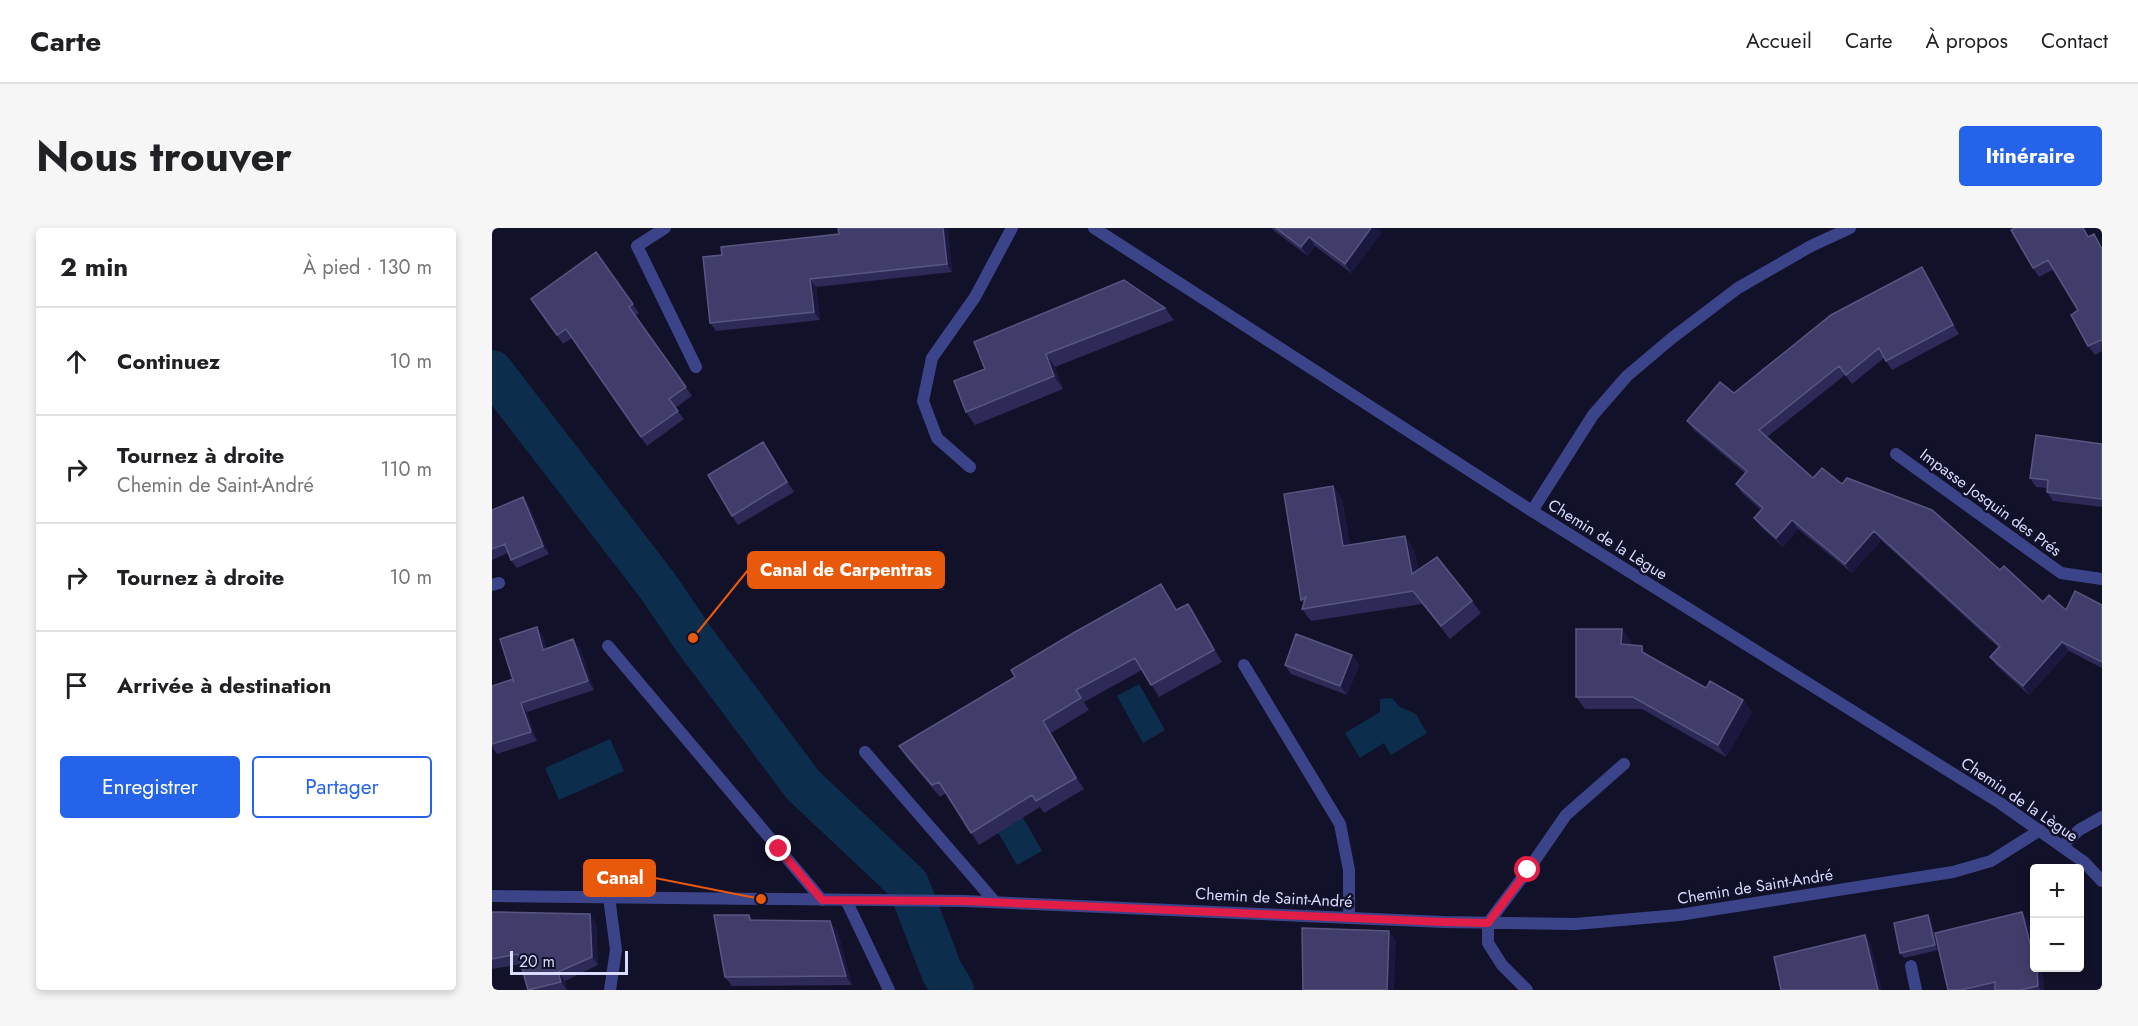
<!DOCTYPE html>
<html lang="fr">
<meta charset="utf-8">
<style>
:root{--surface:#fff;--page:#f6f6f6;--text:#202124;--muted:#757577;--line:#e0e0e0;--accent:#2563eb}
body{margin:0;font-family:Jost,sans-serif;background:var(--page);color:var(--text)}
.controls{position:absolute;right:18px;bottom:18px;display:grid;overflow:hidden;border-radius:6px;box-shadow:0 3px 9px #0003}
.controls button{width:54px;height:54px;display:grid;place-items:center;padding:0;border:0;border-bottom:2px solid var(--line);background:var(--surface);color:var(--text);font:30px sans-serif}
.scale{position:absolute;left:18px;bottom:15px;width:118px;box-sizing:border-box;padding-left:6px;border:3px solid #dadbff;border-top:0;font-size:16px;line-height:21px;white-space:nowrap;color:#dadbff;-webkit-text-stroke:4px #12112a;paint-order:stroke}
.stop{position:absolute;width:18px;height:18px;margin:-14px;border:4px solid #e11d48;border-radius:50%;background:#fff}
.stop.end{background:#e11d48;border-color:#fff;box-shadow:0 2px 6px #0008}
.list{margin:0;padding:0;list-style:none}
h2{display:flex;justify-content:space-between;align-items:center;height:78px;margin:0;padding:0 24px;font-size:26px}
h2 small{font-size:20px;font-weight:400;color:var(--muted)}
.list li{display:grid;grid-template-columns:39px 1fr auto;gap:18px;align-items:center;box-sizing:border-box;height:108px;padding:0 24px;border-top:2px solid var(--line)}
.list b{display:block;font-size:22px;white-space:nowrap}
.list p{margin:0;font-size:20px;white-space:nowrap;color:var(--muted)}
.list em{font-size:20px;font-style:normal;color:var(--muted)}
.actions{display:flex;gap:12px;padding:18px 24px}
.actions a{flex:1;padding:14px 0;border:2px solid var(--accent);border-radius:6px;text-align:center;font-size:21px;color:var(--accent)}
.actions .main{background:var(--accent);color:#fff}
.icon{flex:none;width:33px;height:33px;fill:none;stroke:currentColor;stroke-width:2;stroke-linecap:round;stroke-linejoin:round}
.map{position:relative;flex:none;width:1610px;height:762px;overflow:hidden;border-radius:6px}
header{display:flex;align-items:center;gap:36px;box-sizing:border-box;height:84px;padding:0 30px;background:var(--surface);border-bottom:2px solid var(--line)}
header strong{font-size:28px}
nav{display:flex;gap:33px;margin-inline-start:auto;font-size:21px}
.intro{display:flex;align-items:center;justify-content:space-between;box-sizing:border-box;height:144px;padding:0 36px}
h1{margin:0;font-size:42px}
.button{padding:15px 27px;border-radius:6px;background:var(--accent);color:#fff;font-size:21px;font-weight:700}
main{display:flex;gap:36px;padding:0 36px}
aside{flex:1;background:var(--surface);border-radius:6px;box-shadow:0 3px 9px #0003}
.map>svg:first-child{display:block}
.water{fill:#0d2d4d}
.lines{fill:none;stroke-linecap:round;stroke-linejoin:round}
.canal{stroke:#0d2d4d;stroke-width:42}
.service{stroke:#3c4489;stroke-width:12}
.minor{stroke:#3c4489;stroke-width:12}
.wall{fill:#2d2a58}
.shaded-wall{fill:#1a183e}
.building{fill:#403d6a;stroke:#585681;stroke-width:1.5}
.route{stroke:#e11d48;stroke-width:8}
.labels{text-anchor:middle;stroke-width:5;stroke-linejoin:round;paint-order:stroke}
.street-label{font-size:16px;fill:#dadbff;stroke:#12112a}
.leader{fill:none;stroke:#e8590c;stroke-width:2}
.callout-dot{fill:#e8590c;stroke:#12112a;stroke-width:2}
.callout{fill:#e8590c;stroke:#e8590c;stroke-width:2}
.callout-label{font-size:18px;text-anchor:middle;font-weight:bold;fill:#fff}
</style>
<header>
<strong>Carte</strong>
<nav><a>Accueil</a><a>Carte</a><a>À propos</a><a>Contact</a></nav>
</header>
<div class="intro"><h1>Nous trouver</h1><a class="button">Itinéraire</a></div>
<main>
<aside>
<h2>2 min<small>À pied · 130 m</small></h2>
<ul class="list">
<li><svg class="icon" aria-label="ahead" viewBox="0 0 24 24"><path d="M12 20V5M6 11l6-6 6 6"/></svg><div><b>Continuez</b></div><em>10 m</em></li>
<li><svg class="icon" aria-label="right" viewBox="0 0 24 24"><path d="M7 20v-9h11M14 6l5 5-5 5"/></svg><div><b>Tournez à droite</b><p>Chemin de Saint-André</p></div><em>110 m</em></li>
<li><svg class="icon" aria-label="right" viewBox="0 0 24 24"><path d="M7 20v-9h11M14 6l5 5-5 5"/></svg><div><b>Tournez à droite</b></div><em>10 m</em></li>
<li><svg class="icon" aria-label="arrive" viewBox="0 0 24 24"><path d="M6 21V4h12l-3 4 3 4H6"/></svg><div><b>Arrivée à destination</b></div></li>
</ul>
<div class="actions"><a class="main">Enregistrer</a><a>Partager</a></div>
</aside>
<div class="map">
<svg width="1610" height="762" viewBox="0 0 1610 762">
<rect width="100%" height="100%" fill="#12112a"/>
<!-- water -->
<path class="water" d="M647,456L673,502L651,515L625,468Z
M900,470L908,479L924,486L935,505L899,527L892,515L868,530L853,505L888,484V471Z
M118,511L132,543L67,572L53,540Z
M521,572L550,623L525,637L496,587Z"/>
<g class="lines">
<!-- canal -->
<path class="canal" d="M0,143L165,357L201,410L311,557L416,656L450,744L461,762"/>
<!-- service -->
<path class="service" d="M173,0L145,18L204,139
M478,239L445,210L431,173L440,130L483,69L520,0
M0,357L7,355
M116,418L330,672
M752,437L848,596L857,642V689
M373,524L503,674
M117,669L124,722L118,762
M354,672L397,762
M996,695L1036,642L1074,587L1132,536
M1419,738L1424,762"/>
<!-- minor -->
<path class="minor" d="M602,0L1040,283L1508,575L1592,634L1610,653
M1404,226L1569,345L1610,351
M1040,283L1101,187L1135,148L1180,110L1246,60L1319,18L1358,0
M1570,618L1587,602L1610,589
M0,668L472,673L952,694L1083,696L1187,687L1461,644L1499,633L1548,602
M996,695V715L1010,737L1035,762"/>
</g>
<!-- wall -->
<path class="wall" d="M456,0L460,44L324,59L328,92L224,103L218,95L230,27Z
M780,0H886L889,5L859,45L823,18L816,28L781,2Z
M1592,0L1597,9L1610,19V123L1603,127L1596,118L1586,82L1562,41L1547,49L1541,40Z
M104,24L147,85L143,88L200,168L183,180L192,191L155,218L80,110L71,116L39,71Z
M1436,48L1467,106L1400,142L1392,130L1360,156L1353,147L1275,209L1321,250L1350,256L1508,342L1551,374L1574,382L1610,377V440L1577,423L1537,467L1505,438L1498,429L1507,420L1389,312L1360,345L1306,301L1291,319L1269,299L1262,290L1269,282L1250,265L1244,256L1253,245L1202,202L1195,193Z
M673,80L682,92L563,139L571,161L483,197L474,184L462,153Z
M271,214L302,264L246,297L240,288Z
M1610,216V279L1561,273L1555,264V260L1544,259L1538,250Z
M841,258L850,271L858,317L922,321L926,342L980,373L989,385L958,411L930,376L819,393L810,381L812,376L809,372Z
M31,269L37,278L57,326L25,340L19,332L16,325L0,332V282Z
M677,368L685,382L696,376L704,387L730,434L667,469L650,442L592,474L597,482L559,505L592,561L552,585L548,579L487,617L454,565L448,569L415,530L407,518Z
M1130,401L1139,414L1138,417L1214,460L1251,472L1260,484L1234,529L1150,481H1093L1084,469Z
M51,408L55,421L88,420L102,462L35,484L45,513L5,526L0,519V458L21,451Z
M860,427L867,437L855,467L799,446L793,437Z
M0,684L104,695L106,737L73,753L75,762H36L29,736L0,741Z
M257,687L260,692L345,702L360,757L240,758L233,749Z
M1436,687L1439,692L1446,722L1412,730L1408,725Z
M1536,693L1551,750L1552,762H1456Z"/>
<!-- shaded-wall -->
<path class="shaded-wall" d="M451,0H456L460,44L455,36Z
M879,0H886L889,5L859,45L853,36Z
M817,9L823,18L816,28L809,19Z
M1430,39L1436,48L1467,106L1461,97Z
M318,51L324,59L328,92L322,84Z
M554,126L563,139L571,161L562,148Z
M271,214L278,223L302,264L295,254Z
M841,258L850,271L860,330L851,318Z
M31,269L37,278L57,326L51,318Z
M1300,292L1306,301L1291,319L1284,310Z
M1382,303L1389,312L1360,345L1353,336Z
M913,308L922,321L929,359L920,346Z
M669,356L677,368L692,394L684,382Z
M696,376L704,387L730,434L722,422Z
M45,399L51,408L58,431L51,422Z
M1130,401L1139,414L1137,429L1129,416Z
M81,411L88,420L102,462L96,453Z
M1570,414L1577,423L1537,467L1531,458Z
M1150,418L1159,431L1150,424Z
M860,427L867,437L855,467L848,458Z
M1251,472L1260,484L1234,529L1226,517Z
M29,475L35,484L45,513L39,504Z
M551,493L559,505L592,561L584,550Z
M1530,684L1536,693L1542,717V731Z
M98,686L104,695L106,737L100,729Z
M1436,687L1439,692L1446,722L1443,717Z
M338,693L345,702L360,757L354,748Z
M897,703L904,712L902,762H895Z
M1373,707L1379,716L1390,762H1386Z
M1545,740H1548L1551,750L1552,762H1549L1546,758Z
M66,744L73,753L75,762L69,754Z"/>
<!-- building -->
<path class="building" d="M346,0H451L455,36L318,51L322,84L218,95L211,29L230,27L229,19L347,6Z
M784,0H879L853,36L817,9L809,19Z
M1523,0H1591L1596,9L1602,6L1610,21V113L1609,112L1596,118L1579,87L1586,82L1556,32L1541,40L1519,2Z
M104,24L141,76L137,79L194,159L177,171L186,183L149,209L74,101L65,107L39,71Z
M1430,39L1461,97L1394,133L1387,120L1354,147L1347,138L1267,202L1321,250L1330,240L1350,256L1355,250L1440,282L1508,342L1512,338L1551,374L1557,367L1574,382L1583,363L1610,377V434L1570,414L1531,458L1498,429L1508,418L1382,303L1353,336L1300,292L1284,310L1262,290L1271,280L1244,256L1255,243L1195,193L1228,154L1242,165L1339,87Z
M632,52L673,80L554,126L562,148L474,184L462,153L493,141L482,114Z
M1544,207L1610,216V271L1555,264L1556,252L1538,250Z
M271,214L295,254L240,288L216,247Z
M841,258L851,318L913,308L920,346L945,329L980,373L949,398L921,363L810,381L814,369L809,372L792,266Z
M31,269L51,318L19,332L13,316L0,321V282Z
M669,356L684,382L696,376L722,422L659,457L643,430L584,462L589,470L551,493L584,550L544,573L540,567L479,605L447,554L440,557L407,518L523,449L519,442L583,404Z
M45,399L51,422L81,411L96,453L29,475L39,504L0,516V458L21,451L22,455L8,411Z
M1084,401H1130L1129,416L1150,418V424L1214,460L1218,453L1251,472L1226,517L1141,469H1084Z
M804,406L860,427L848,458L793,437Z
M0,684L98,686L100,729L66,744L69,754L36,762L26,726L0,731Z
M1530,684L1542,731V740H1545V741L1546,758L1528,762H1503V754L1469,762H1456L1443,705Z
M222,687H257L258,692L338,693L354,748L233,749Z
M1436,687L1443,717L1408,725L1402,695Z
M810,700L897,703L895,762H811Z
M1373,707L1386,762H1289L1282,729Z"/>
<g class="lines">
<!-- route -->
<path class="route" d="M287,621L330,672L472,673L952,694L996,695L1036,642"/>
</g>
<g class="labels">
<!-- street labels -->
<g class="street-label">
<text transform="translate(1499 274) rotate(36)" y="6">Impasse Josquin des Prés</text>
<text transform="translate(1116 311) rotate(32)" y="6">Chemin de la Lègue</text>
<text transform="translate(1528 571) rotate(34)" y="6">Chemin de la Lègue</text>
<text transform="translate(1263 658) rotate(-9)" y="6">Chemin de Saint-André</text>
<text transform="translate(782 669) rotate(3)" y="6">Chemin de Saint-André</text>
</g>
</g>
<!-- callouts -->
<path class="leader" d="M201 410L256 342M269 671L163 650"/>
<g class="callout-dot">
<circle cx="201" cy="410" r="6"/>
<circle cx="269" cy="671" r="6"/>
</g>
<g class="callout">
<rect x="256" y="324" width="196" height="36" rx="6"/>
<rect x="92" y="632" width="71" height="36" rx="6"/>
</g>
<g class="callout-label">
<text x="354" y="348">Canal de Carpentras</text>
<text x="128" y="656">Canal</text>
</g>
</svg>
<div class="controls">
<button>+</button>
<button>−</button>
</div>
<div class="scale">20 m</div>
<div class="stop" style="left:1036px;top:642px"></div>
<div class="stop end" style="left:287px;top:621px"></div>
</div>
</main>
